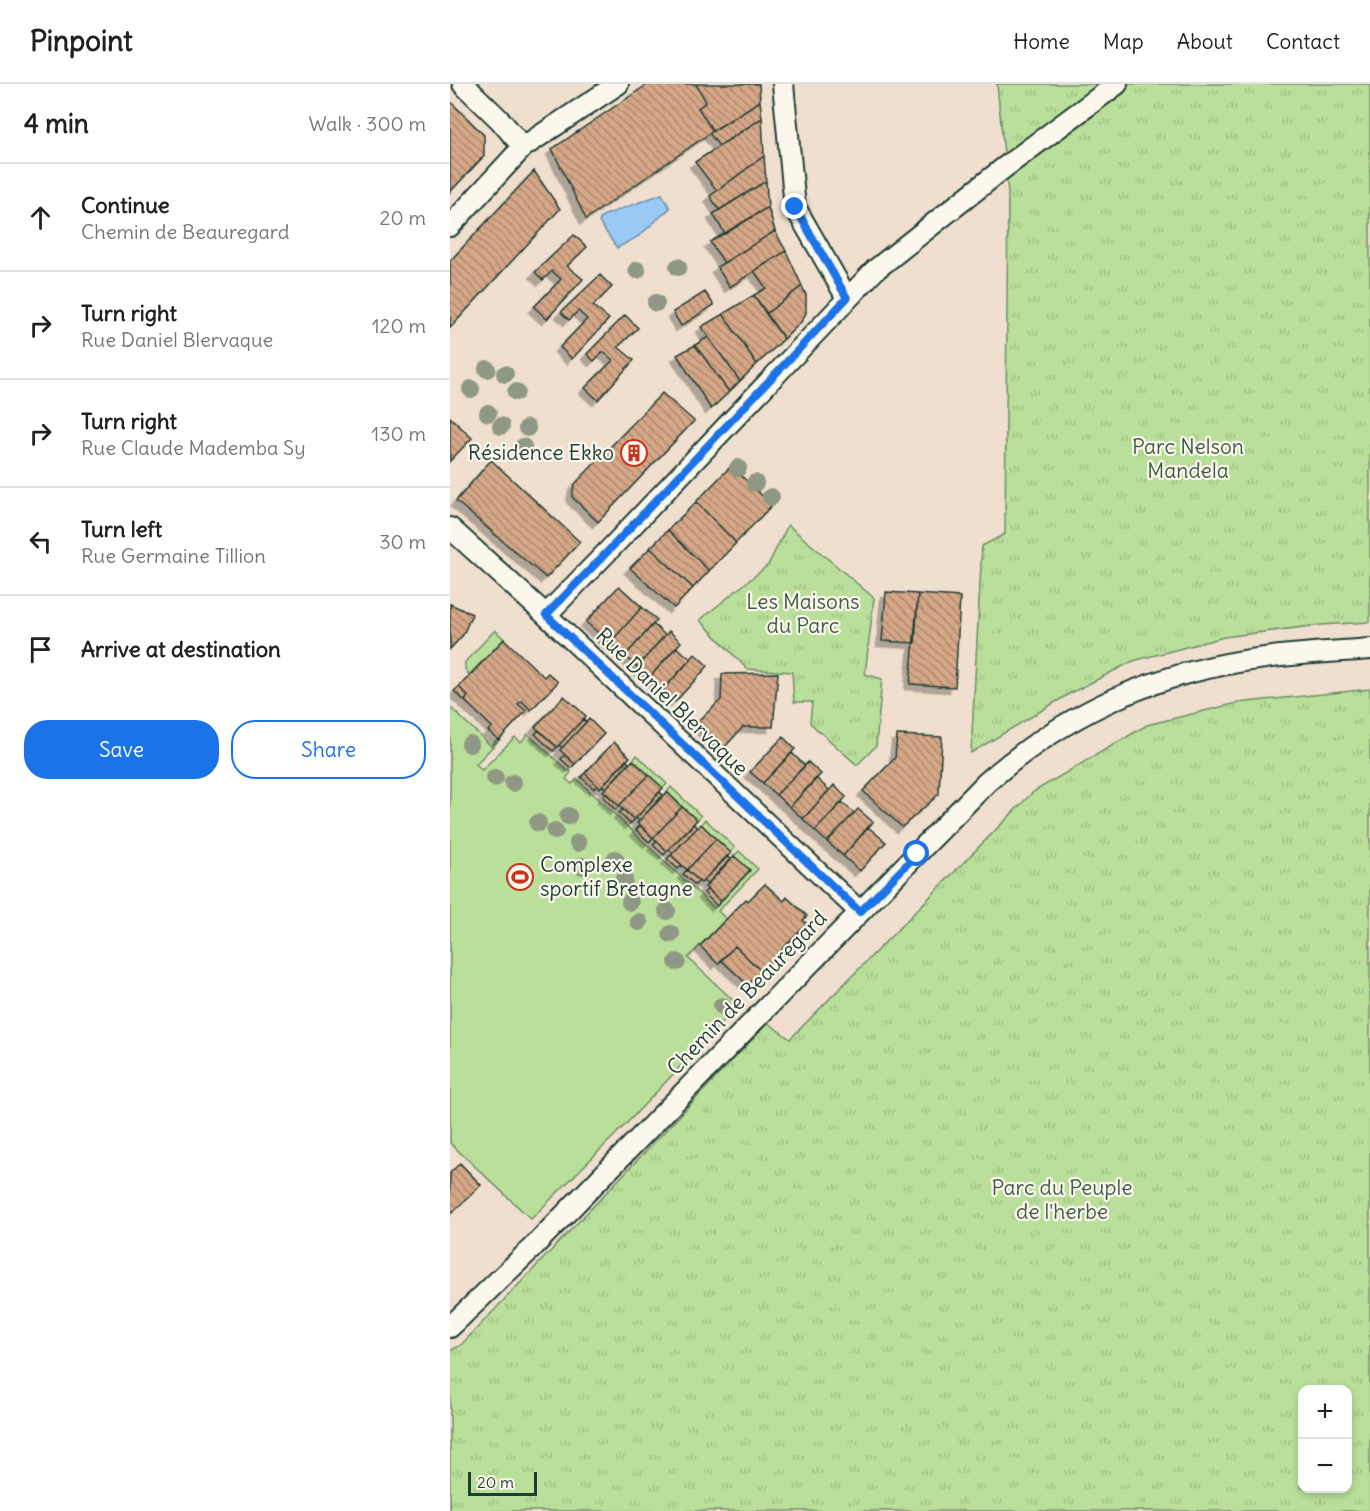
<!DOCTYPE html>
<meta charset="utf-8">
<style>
:root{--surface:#fff;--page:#f6f6f6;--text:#202124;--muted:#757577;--line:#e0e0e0;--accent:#1a73e8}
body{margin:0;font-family:Delius,sans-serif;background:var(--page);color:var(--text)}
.controls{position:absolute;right:18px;bottom:18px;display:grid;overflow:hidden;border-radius:12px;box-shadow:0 3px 9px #0003}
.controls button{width:54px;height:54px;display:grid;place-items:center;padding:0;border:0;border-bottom:2px solid var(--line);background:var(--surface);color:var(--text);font:30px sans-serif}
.scale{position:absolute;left:18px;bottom:15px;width:69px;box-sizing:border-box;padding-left:6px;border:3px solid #1f3d34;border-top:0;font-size:16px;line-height:21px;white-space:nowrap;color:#1f3d34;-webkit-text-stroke:4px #fbf7ec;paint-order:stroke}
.stop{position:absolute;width:18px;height:18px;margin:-14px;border:4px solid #1a73e8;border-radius:50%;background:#fff}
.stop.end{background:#1a73e8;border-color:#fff;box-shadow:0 2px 6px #0008}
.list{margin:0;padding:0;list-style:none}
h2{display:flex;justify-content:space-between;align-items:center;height:78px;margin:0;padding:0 24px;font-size:26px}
h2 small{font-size:20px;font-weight:400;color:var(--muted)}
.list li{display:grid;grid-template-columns:39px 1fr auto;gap:18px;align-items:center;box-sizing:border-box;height:108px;padding:0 24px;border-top:2px solid var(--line)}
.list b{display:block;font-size:22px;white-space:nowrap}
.list p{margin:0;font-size:20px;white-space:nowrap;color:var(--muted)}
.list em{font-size:20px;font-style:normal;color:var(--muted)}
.actions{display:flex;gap:12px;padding:18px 24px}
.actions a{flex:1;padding:14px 0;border:2px solid var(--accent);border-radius:24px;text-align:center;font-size:21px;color:var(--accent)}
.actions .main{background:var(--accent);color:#fff}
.icon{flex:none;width:33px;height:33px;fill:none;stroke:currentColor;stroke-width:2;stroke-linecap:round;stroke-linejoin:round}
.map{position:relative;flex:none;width:920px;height:1427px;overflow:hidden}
header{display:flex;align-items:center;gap:36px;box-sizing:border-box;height:84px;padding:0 30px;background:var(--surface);border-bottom:2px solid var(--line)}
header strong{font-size:28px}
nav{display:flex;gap:33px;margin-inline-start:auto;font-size:21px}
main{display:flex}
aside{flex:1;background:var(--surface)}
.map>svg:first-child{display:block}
.green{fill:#badf9a;stroke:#6c8e67;stroke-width:1.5}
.park{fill:url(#park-tufts);stroke:#6c8e67;stroke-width:1.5;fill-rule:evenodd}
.water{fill:#9ac9f5;stroke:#6991a8;stroke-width:1.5}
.building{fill:url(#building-back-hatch);stroke:#1f3d34;stroke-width:1.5;filter:url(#shadow)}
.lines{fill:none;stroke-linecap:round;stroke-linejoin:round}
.street-casing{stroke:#1f3d34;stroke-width:24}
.street{stroke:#fbf7ec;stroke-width:20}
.tree{fill:#8e9884}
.route{stroke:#1a73e8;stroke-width:8}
.labels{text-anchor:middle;stroke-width:4.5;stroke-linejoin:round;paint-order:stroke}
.park-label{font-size:21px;fill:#3e5d48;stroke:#fbf7ec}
.poi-label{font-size:21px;fill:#1f3d34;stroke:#fbf7ec;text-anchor:end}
.street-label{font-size:21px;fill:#1f3d34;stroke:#fbf7ec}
</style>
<header>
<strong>Pinpoint</strong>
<nav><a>Home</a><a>Map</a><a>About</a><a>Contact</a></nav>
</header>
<main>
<aside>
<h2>4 min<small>Walk · 300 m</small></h2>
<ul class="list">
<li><svg class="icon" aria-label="ahead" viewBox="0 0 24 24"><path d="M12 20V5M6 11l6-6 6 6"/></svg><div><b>Continue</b><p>Chemin de Beauregard</p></div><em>20 m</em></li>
<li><svg class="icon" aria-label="right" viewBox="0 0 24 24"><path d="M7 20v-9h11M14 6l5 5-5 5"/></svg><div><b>Turn right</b><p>Rue Daniel Blervaque</p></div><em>120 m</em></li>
<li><svg class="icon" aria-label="right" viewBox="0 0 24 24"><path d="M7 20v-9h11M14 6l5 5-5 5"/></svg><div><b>Turn right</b><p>Rue Claude Mademba Sy</p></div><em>130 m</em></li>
<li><svg class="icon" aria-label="left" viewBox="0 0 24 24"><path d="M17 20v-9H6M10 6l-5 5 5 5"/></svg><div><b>Turn left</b><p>Rue Germaine Tillion</p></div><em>30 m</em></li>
<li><svg class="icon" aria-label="arrive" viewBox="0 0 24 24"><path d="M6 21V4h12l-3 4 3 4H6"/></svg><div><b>Arrive at destination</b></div></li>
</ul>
<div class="actions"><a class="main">Save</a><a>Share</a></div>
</aside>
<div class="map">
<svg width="920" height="1427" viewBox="0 0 920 1427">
<defs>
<pattern id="park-tufts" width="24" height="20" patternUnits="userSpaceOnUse" patternTransform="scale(1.5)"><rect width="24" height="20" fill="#badf9a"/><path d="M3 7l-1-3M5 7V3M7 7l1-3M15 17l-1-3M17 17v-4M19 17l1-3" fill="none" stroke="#9fc085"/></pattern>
<pattern id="building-back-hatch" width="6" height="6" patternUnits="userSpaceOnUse" patternTransform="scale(1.5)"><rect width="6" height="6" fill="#d5a787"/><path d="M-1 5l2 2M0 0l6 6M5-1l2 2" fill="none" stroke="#ac896f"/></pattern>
<filter id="shadow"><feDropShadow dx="-5.5" dy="5.5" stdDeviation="0" flood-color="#0004"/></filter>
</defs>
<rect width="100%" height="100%" fill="#f0dfce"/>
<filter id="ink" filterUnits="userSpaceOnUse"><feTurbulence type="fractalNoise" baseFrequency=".0167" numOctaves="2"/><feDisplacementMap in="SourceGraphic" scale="12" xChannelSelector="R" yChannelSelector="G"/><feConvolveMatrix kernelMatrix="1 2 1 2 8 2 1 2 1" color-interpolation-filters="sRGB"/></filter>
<g filter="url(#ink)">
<!-- green -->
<path class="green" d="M45,546L54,555L19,591L15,585V578Z
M0,623L41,662L47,655L49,656L26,680L32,686L65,653L71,658L78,650L118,687L120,686L121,688L116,695L122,700L127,695L264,824L300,787L284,772L289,767L308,785L268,827L276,835L238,874L285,918L274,928L278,932L178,1038L81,1135L0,1059Z
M187,671L217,700L213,704L183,676Z
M221,703L251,732L247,736L217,708Z
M255,735L285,764L281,769L251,740Z"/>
<!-- park -->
<path class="park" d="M547,0H920V538L870,541L774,553L683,577L619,610L521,669L532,462L555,450L558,109Z
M338,441L424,514L415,590L432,595L426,662L407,681L360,639L362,618H344L342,588L297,585L250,536L318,481Z
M920,605V1427H0V1267L11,1261L318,939L340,955L583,708L697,641L787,619ZM852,1306H898V1404H852Z"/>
<!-- water -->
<path class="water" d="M212,110L220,124L189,152L167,164L149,138L152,132Z"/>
<!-- building -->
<path class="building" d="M198,0H246L256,18L248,24L263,47L136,135L102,65Z
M309,0L310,17L263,47L248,24L256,18L246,0Z
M0,17L34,51V72L0,108Z
M310,17L312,34L269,62L259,49Z
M312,34L314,72L267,107L245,78Z
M314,72L316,97L269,126L260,112Z
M84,87L110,125L0,244V177Z
M316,97L318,123L275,150L263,130Z
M318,123L325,147L274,179L260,158Z
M325,147L336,167L280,203L267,183Z
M124,151L137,163L117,182L133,195L97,235L84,223L111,195L102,187L93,196L85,188Z
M336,167L352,202L316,230L304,211L316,204L304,187Z
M150,191L162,203L143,222L159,235L122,275L110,263L137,235L128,227L119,236L111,228Z
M352,202L356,211V229L351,238L334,255L316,230Z
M255,208L264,221L231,242L223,228Z
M304,211L334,255L307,280L273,230Z
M273,230L307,280L290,297L251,243Z
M175,231L188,244L168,263L184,276L148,316L135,304L163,276L153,268L144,277L137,270Z
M258,253L290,297L279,308L245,261Z
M245,261L279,308L261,325L227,271Z
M212,309L244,337L148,438L122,413L124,401Z
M0,333L22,354L0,377Z
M41,376L130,458L96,494L6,417Z
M281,382L322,421L286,459L246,418Z
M246,418L286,459L259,487L218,446Z
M218,446L259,487L243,504L200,464Z
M200,464L243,504L224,524L180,484Z
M169,502L192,523L160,559L136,538Z
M436,508L468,510L465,559L432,557Z
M468,510L510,513L505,603L460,600Z
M0,520L22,530L13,551L0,565Z
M192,523L207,536L175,572L160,559Z
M203,540L215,551L187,583L175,572Z
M219,547L231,558L199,594L187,583Z
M54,555L94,593L98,589L108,598L81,626L72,617L68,620L76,627L49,656L38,647L42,643L15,617L18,612L9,603Z
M226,563L241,575L213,606L199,594Z
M245,570L258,582L225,618L213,606Z
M328,589L323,643H293L273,665L246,639L271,616L272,590Z
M9,603L18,612L15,617L4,607Z
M114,612L136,632L107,663L85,643Z
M133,635L136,638L112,664L109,661Z
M139,635L154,650L125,680L110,666Z
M89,646L107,663L103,667L85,650Z
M447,651L492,653L489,710L452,743L413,707L445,674Z
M333,653L345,665L313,699L300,688Z
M164,658L180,673L150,704L135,689Z
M342,669L355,682L326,711L313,699Z
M115,671L125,680L121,684L111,675Z
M176,676L179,679L156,704L152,702Z
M183,676L199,691L169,722L153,707Z
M358,678L371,690L340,723L326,711Z
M135,689L147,701L144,705L131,693Z
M199,691L213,704L184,736L169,722Z
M366,694L379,706L353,735L340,723Z
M384,701L396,713L365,747L353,735Z
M210,708L213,711L189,737L186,734Z
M217,708L232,723L203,754L187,739Z
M156,709L169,722L165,726L153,713Z
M392,718L404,729L377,758L365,747Z
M232,723L247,736L217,767L203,754Z
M173,725L184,736L180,740L169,729Z
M408,725L423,738L393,772L377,758Z
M244,740L247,744L223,769L219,765Z
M251,740L266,755L237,786L221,771Z
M190,741L203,754L199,758L186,746Z
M418,743L436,758L410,787L393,772Z
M266,755L281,769L251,799L237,786Z
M207,757L217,767L214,771L203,761Z
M221,771L232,781L228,785L217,775Z
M277,772L281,775L257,800L253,797Z
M284,772L300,786L271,817L255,803Z
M237,786L249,797L245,801L233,790Z
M315,800L334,817L337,813L357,832L353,836L357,840L311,887L285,862L268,880L250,862L296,815L298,817Z
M258,805L271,817L267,822L254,809Z
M285,862L311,887L298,901L271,876Z
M10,1079L31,1101L3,1128L0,1124V1089Z"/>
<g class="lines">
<defs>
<path id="street" d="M13,0L50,36L73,63
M333,0L345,123L397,214
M0,142L73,63L168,0
M0,444L96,531L410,828
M96,531L161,464L425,186L555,83L667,0
M0,1243L80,1166L537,698C618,627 708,587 815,574C850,569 885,568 920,565"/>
</defs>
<!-- street casing -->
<use href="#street" class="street-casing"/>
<!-- street -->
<use href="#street" class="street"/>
</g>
<!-- trees -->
<g class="tree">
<circle cx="228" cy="183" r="9"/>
<circle cx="187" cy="186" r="9"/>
<circle cx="206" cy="219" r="9"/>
<circle cx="37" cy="285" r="9"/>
<circle cx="55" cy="290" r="9"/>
<circle cx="21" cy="305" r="9"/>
<circle cx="66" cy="308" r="9"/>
<circle cx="38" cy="329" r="9"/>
<circle cx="51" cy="342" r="9"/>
<circle cx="77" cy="344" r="9"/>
<circle cx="73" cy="363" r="9"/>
<circle cx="288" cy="384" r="9"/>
<circle cx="305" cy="399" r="9"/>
<circle cx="321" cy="413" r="9"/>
<circle cx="20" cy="660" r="9"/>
<circle cx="45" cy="694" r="9"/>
<circle cx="63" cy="699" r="9"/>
<circle cx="118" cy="732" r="9"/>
<circle cx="88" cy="739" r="9"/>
<circle cx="105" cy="747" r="9"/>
<circle cx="128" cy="759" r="9"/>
<circle cx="165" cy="775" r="9"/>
<circle cx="132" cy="782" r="9"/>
<circle cx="174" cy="796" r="9"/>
<circle cx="180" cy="818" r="9"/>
<circle cx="217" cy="827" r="9"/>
<circle cx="189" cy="838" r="9"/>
<circle cx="221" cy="850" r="9"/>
<circle cx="227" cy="878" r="9"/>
<circle cx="272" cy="922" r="9"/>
</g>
</g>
<g class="lines" filter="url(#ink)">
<!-- route -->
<path class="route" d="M345,123L397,214L161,464L96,531L410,828L467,770"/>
</g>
<!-- icons -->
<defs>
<symbol id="building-ring" viewBox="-11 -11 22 22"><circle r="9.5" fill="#fbf7ec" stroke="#c8321e" stroke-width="1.5"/><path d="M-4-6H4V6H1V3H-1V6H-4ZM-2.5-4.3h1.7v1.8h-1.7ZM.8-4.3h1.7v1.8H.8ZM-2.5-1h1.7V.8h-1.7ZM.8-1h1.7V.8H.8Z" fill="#c8321e"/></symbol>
<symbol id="stadium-ring" viewBox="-11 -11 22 22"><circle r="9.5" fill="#fbf7ec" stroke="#c8321e" stroke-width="1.5"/><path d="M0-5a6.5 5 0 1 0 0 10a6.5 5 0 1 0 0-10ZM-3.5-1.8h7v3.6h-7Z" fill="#c8321e"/></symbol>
</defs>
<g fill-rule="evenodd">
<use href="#building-ring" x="169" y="354" width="30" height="30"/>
<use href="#stadium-ring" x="55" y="778" width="30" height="30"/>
</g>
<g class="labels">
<!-- park labels -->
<g class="park-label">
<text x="738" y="370">Parc Nelson<tspan x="738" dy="24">Mandela</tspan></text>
<text x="353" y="525">Les Maisons<tspan x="353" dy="24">du Parc</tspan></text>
<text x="612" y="1111">Parc du Peuple<tspan x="612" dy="24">de l'herbe</tspan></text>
</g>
<!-- poi labels -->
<g class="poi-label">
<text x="164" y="376">Résidence Ekko</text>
<text x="90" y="788" text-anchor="start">Complexe<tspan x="90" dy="24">sportif Bretagne</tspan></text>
</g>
<!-- street labels -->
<g class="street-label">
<text transform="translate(222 618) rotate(44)" y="7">Rue Daniel Blervaque</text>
<text transform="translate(297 909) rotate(-46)" y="7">Chemin de Beauregard</text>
</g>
</g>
</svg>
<div class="controls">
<button>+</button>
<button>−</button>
</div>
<div class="scale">20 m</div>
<div class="stop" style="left:467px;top:770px"></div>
<div class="stop end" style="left:345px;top:123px"></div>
</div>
</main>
